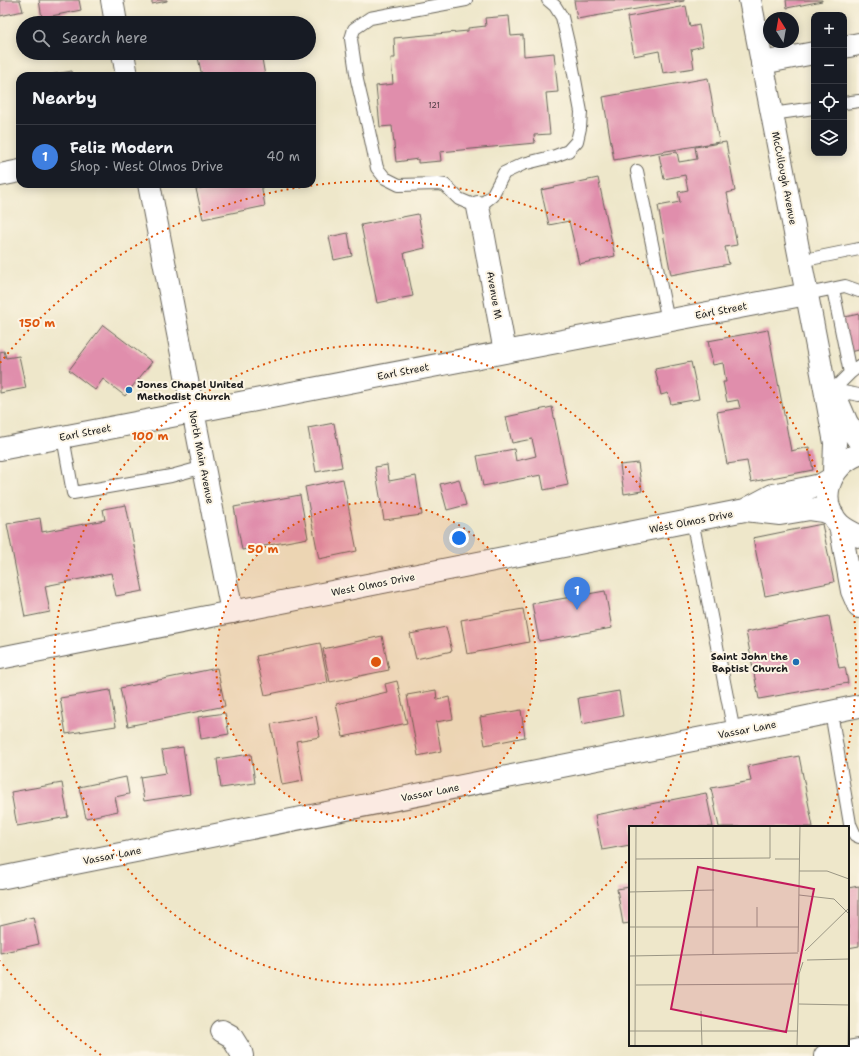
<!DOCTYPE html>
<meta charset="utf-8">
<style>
:root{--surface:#171b24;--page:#20242c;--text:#f1f3f6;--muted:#9ea1a6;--line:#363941;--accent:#1f6fb2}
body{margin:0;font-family:"Shantell Sans",sans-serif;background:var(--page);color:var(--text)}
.controls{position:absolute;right:12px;top:12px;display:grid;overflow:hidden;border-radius:8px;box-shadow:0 2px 10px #0003}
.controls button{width:36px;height:36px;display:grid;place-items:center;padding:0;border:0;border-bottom:1px solid var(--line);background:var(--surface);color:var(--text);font:20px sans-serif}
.compass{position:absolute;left:763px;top:12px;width:36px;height:36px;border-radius:50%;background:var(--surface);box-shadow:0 2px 10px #0003;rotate:349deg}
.you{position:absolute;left:459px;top:538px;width:14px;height:14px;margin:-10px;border:3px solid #fff;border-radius:50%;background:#1a73e8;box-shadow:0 0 0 6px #1a73e833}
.badge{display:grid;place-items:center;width:26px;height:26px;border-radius:50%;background:var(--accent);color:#fff;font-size:13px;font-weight:700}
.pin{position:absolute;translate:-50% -33px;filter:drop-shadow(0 1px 2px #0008)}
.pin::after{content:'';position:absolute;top:21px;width:14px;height:12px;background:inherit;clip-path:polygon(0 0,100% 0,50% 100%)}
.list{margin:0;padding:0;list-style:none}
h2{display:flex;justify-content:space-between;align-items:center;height:52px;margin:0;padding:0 16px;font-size:17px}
h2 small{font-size:13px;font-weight:400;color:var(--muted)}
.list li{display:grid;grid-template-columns:26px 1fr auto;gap:12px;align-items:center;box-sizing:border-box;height:64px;padding:0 16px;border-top:1px solid var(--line)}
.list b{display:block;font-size:15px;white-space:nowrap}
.list p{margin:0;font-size:13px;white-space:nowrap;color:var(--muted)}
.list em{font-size:13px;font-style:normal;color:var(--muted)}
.icon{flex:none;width:22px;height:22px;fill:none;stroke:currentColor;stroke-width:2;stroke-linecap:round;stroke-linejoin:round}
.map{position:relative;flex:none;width:859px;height:1056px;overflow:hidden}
.search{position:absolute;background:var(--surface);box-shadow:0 2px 10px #0003;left:16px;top:16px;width:300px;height:44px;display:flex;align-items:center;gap:10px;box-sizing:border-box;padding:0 14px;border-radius:22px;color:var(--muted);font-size:15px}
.panel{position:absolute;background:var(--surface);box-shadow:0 2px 10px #0003;left:16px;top:72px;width:300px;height:116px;border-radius:12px}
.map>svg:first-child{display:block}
.building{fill:#e08eac}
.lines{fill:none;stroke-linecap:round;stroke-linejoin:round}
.lane-casing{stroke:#666359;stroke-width:14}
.street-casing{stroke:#666359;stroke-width:24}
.secondary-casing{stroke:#666359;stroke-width:24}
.lane{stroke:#fff;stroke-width:12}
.street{stroke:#fff;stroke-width:22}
.secondary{stroke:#fff;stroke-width:22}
.ring{fill:none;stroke:#de560d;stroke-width:2;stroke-dasharray:2 4}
.poi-dot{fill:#1f6fb2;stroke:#fcf5e5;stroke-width:1.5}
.labels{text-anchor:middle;stroke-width:4;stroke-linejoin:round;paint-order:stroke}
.number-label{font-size:8px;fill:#4d3840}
.street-label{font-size:10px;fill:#1c1c1c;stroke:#fcf5e5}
.poi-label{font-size:10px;font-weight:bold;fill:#1c1c1c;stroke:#fcf5e5;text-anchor:start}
.inset-road{fill:none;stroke:#9a9684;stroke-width:1}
.view{fill:#c2185b;fill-opacity:0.15;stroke:#c2185b;stroke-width:2}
.inset-edge{fill:none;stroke:#1c1c1c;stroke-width:2}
.centre{fill:#de560d;stroke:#fcf5e5;stroke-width:2}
.ring-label{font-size:12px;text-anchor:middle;font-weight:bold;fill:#de560d;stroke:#fcf5e5;stroke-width:4;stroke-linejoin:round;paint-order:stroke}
</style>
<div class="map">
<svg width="859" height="1056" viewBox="0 0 859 1056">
<rect width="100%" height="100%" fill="#fcf5e5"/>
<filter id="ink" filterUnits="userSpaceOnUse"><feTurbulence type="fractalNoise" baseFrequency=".025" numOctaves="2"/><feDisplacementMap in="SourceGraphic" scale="8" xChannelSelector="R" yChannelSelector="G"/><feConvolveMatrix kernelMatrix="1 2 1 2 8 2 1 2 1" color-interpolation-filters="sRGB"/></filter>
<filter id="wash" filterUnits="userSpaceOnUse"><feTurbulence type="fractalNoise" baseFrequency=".012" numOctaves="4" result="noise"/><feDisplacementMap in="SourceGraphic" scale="16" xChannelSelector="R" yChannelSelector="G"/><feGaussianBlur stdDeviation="0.9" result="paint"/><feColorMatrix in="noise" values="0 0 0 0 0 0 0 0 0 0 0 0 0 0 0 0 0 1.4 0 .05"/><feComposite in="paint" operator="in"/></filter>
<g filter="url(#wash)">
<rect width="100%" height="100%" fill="#eee7ca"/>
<g id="blocks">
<!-- building -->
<path class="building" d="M0,0H20L23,11L0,16Z
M39,0H79L81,10L42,18Z
M152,0H167V1L152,4Z
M574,0H684V1L577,19Z
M786,0H822V1L787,8Z
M686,6L690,27L699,25L703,46L691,49L694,68L663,73L659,51L634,56L627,17Z
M509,16L511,36L523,35L524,56L554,53L558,92L546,93L550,134L534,135L535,143L440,152L441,161L418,163V159L396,162L392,126L380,127L376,86L393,84L391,58H395L394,38L468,31V28L486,26L485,18Z
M197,53H261L265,76H202Z
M72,71L73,76H49V75Z
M708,78L719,142L614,160L603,97Z
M726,142L735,191L727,193L737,245L725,247L729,264L671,275L658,206L680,202L678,192L688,190L685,175L664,179L659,155L677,152L679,162L697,159L695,147Z
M598,178L615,256L579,264L569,221L549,225L541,190Z
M221,184H261L265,206L203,219L196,189Z
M418,214L425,248L404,253L413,296L377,303L361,225Z
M348,233L352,256L334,260L329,237Z
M859,314V350L848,352L840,318Z
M103,325L152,362L125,396L103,379L95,390L69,370Z
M768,330L791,451L809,447L813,470L751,482L747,461L727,464L717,412L740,408L738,400L727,402L723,382H726L723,363L713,365L708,341Z
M4,351L6,358L19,356L26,388L0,393V352Z
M691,362L699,399L671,404L668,393L661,395L655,369Z
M552,407L568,485L544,490L541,475L483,486L477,456L514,449L516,461L536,456L532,439L512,443L506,417Z
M334,423L342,467L316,472L308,428Z
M638,463L642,491L624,494L620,465Z
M387,465L389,481L416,476L422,515L384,520L375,467Z
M343,479L357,551L319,559L305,487Z
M459,479L466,505L447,510L440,484Z
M300,495L308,538L242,550L234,507Z
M126,505L143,591L116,596L111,573L45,586L50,612L25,617L7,524L40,518L42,532L105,520L103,509Z
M822,524L834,582L765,596L753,538Z
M605,591L612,628L539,641L532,604Z
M523,609L529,642L467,654L461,620Z
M829,616L839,668L845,667L848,683L759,699L746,632Z
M446,627L452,651L416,659L410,634Z
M382,636L389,670L330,682L323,649Z
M320,643L328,682L265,695L256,656Z
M217,668L225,706L128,726L120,688Z
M397,681L407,723L343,737L336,704L387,692L385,684Z
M110,690L116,726L66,734L60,698Z
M436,690L437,700L449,697L453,719L436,722L441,751L418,756L407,695Z
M619,691L623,716L582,724L578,698Z
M521,710L525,737L485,745L480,717Z
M225,713L229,734L201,739L198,717Z
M316,716L320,737L296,741L303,781L282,785L271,724Z
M183,747L190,794L144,801L140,777L166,773L162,750Z
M251,754L255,783L221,788L217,759Z
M799,756L813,827H719L711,788L751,781L748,766Z
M126,777L129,794L115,797L118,811L86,818L79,787Z
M62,783L68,817L17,826L11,792Z
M706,793L713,827H630V845L602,850L595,815Z
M859,886V946L848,948V888Z
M630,887V923L623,924L617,889Z
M33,917L39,944L0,953V925Z"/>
</g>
</g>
<g filter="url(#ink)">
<use href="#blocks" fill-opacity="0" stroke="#666359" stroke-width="1"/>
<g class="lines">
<defs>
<path id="lane" d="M466,0L370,18L354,29L351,39L357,80L369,131L377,168L385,178L399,185L438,184L445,185L459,199L478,207L492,196L504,173L523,164L555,156L568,151L577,141L580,128L581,112L569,47L562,17L555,6L548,0
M844,103L859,101
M772,114L814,108
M637,171L668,321
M800,261L859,249
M833,289L850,373
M807,294L845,286L859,291
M833,390L850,373L859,366
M833,390L859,395
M63,437L73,493L171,476L204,467
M692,520L734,732
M831,712L850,824L855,835L859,837"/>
<path id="street" d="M112,0L116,23
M844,47L859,44
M123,53L127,76
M762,63L814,53
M0,175L20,171
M149,184L232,612
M478,207L484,237L505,352
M0,449L807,294
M0,878L788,721L859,706
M222,1031L231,1036L241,1052L242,1056
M825,1056L859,1050"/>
<path id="secondary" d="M750,0L819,357L835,443L834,472
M834,393L847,423L859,441
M859,454C829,465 816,501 840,525C846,530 852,533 859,536
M745,510L780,514L810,509L824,511L833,515
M840,525L852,591L859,607
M0,658L745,510L773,495L807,488L821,485L831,479"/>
</defs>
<!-- lane casing -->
<use href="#lane" class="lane-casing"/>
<!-- street casing -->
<use href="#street" class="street-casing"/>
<!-- secondary casing -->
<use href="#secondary" class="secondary-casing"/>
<!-- lane -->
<use href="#lane" class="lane"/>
<!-- street -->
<use href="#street" class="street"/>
<!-- secondary -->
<use href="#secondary" class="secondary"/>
</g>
</g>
<!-- distance rings -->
<circle cx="376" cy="662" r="160" fill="#de560d" fill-opacity=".12"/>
<g class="ring">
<circle cx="376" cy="662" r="160"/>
<path d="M630 857A320 320 0 1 1 650 827"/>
<path d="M101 1055A480 480 0 0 1 0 961M0 363A480 480 0 0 1 827 826"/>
</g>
<!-- markers -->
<g class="poi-dot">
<circle cx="129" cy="390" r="4"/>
<circle cx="796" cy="662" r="4"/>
</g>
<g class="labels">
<!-- number labels -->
<g class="number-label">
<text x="434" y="108">121</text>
</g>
<!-- street labels -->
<g class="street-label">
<text transform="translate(785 178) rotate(79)" y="4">McCullough Avenue</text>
<text transform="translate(495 295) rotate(80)" y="4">Avenue M</text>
<text transform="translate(721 310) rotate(-11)" y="4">Earl Street</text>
<text transform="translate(403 371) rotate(-11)" y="4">Earl Street</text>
<text transform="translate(85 432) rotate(-11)" y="4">Earl Street</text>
<text transform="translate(202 457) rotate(79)" y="4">North Main Avenue</text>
<text transform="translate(691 521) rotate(-11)" y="4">West Olmos Drive</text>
<text transform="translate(373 584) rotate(-11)" y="4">West Olmos Drive</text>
<text transform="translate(747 729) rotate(-11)" y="4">Vassar Lane</text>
<text transform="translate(430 792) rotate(-11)" y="4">Vassar Lane</text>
<text transform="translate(112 855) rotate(-11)" y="4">Vassar Lane</text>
</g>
<!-- poi labels -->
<g class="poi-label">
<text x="137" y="388">Jones Chapel United<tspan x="137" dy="12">Methodist Church</tspan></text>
<text x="788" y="660" text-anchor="end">Saint John the<tspan x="788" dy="12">Baptist Church</tspan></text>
</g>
</g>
<!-- overview -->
<g transform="translate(629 826)">
<rect width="220" height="220" fill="#eee7ca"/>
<path class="inset-road" d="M84,0V129M7,33L141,32V0M146,33H170M170,45H198L220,53M0,66L85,64M170,69L205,73L220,88M0,101H170M128,101V81M176,125L220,82M169,126L171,0M0,130L169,127M178,134L220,133M7,159L170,158M170,178L220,179M72,185L73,220M0,205H169M6,220L7,0M168,220L170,148L174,136M219,220L220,148"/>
<path class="view" d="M69,41L185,63L157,206L42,183Z"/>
<rect width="220" height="220" class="inset-edge"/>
</g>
<circle cx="376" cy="662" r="6" class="centre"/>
<g class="ring-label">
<text x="37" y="327">150 m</text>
<text x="150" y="440">100 m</text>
<text x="263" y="553">50 m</text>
</g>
</svg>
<div class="controls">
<button>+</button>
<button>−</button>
<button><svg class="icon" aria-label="locate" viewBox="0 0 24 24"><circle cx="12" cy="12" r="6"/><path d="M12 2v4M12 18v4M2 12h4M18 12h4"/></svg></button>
<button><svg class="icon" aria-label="layers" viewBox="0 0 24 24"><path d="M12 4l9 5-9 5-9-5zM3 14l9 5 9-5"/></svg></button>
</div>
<svg class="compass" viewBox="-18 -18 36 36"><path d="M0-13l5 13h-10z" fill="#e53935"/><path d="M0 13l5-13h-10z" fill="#9ea1a6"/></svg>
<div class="you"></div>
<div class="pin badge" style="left:577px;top:610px;background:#3f7fe0">1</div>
<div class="search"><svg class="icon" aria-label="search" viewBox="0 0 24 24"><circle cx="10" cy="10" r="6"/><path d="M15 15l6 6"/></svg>Search here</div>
<section class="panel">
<h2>Nearby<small></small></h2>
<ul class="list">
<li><span class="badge" style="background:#3f7fe0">1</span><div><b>Feliz Modern</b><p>Shop · West Olmos Drive</p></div><em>40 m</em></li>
</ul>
</section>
</div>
